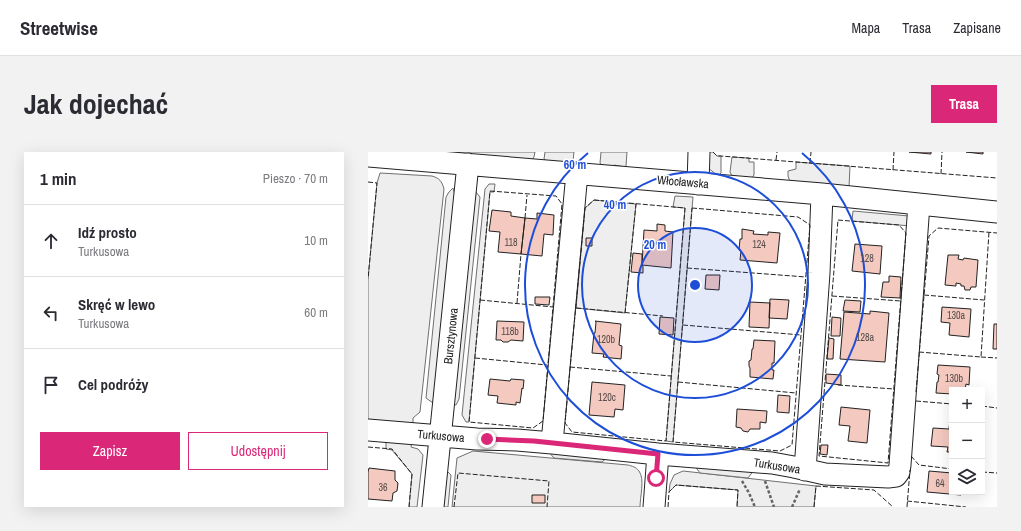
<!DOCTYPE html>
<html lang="pl">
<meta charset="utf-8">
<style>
:root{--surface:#fff;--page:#f2f2f3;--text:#2b2b33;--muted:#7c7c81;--line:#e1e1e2;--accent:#db2777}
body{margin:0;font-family:"Archivo Narrow",sans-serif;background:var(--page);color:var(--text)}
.controls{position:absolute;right:12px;bottom:12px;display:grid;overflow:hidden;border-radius:0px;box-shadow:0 4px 16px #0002}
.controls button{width:36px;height:36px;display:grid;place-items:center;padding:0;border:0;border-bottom:1px solid var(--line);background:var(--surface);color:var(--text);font:20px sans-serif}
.stop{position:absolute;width:12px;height:12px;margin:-9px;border:3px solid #db2777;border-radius:50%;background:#fff}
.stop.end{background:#db2777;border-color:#fff;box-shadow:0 1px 4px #0008}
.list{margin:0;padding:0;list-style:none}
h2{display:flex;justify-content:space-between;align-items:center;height:52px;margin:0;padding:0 16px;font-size:17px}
h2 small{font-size:13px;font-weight:400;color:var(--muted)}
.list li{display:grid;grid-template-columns:26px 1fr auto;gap:12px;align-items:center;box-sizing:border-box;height:72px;padding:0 16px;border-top:1px solid var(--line)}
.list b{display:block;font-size:15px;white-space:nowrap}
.list p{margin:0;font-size:13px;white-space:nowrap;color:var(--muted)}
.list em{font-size:13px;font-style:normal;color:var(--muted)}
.actions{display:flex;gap:8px;padding:12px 16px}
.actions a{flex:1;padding:9px 0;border:1px solid var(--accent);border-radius:0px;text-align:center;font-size:14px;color:var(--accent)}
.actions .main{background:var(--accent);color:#fff}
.icon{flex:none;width:22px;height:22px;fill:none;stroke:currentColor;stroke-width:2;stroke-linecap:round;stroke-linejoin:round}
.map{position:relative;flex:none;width:629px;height:355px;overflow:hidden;border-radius:0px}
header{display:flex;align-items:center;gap:24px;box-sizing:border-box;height:56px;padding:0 20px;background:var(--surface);border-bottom:1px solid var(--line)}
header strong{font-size:19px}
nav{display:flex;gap:22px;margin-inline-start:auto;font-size:14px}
.intro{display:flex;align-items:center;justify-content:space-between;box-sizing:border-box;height:96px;padding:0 24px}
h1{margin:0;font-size:28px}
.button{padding:10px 18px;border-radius:0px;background:var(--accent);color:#fff;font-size:14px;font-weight:700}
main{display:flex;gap:24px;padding:0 24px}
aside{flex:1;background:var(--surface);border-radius:0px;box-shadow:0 4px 16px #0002}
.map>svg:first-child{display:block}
.green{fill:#eee;stroke:#6f6f6f}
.parking{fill:#ededed;stroke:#6f6f6f}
.building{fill:#f3c9c0;stroke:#222}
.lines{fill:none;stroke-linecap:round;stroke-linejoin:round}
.minor-casing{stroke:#222;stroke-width:23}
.path{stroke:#646464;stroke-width:2.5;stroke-dasharray:3 2;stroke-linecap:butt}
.minor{stroke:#fff;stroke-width:21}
.fence{stroke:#222;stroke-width:1;stroke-dasharray:5 2;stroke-linecap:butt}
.route{stroke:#db2777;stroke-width:5}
.ring{fill:none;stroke:#1d4ed8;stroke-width:2}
.labels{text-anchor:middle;stroke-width:3;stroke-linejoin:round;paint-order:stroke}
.number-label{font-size:10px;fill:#564c4a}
.street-label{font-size:12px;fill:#222;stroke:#fff}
.centre{fill:#1d4ed8;stroke:#fff;stroke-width:2}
.ring-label{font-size:12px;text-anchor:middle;font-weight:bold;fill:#1d4ed8;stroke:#fff;stroke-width:3;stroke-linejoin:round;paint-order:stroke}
</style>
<header>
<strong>Streetwise</strong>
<nav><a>Mapa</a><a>Trasa</a><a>Zapisane</a></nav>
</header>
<div class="intro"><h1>Jak dojechać</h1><a class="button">Trasa</a></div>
<main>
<aside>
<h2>1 min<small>Pieszo · 70 m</small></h2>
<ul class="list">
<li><svg class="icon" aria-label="ahead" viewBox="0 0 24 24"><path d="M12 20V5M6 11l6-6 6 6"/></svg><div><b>Idź prosto</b><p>Turkusowa</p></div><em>10 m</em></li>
<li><svg class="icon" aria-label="left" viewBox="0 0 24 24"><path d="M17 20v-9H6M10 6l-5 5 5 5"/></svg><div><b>Skręć w lewo</b><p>Turkusowa</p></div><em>60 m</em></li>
<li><svg class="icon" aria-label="arrive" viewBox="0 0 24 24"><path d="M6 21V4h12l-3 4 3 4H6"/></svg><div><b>Cel podróży</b></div></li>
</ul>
<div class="actions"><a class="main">Zapisz</a><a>Udostępnij</a></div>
</aside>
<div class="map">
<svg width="629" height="355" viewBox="0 0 629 355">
<rect width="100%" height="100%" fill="#fff"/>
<!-- green -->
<path class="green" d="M88,0H167L166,5L163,9L91,2Z
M177,0H206L205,9L201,12L179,10L176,7Z
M233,0H259L258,14L257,15L246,13V15H235L232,11Z
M339,0H345L349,4H353V21L350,24L339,15Z
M364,5L381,6V10H386V23L383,27L365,26L362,20Z
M428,10L482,14L481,35L422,30L420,24V19L428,17Z
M12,21L64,24C71,26 74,29 76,37L52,260L45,266V272L0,269V127L9,31Z
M121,32H127L126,40H122L101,270H98L94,263L117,37Z
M85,36L88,46L67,251H65L58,246L78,45L81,40Z
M107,39L112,45L91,247L88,253L85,252Z
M307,44L325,45L305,290L298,289L317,56L305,55Z
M226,48L268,52L257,161L208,156L217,56Z
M485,59L541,64L543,74L484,69Z
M20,287L44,289L43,295L50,297L55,303L49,355H41L44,322L24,298L18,297V291Z
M105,299L260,313C264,314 268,315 271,319C277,327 272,345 272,355H84L89,306Z
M77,317L83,323L80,355H73Z
M315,319L448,334L446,355H369L370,338L308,333L301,340L302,332L306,323Z"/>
<!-- parking -->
<path class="parking" d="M180,299L240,305L234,310L186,306Z
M326,313L386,318L380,326L332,321Z"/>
<!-- building -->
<path class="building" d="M541,0H563V2Z
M598,0H615V2Z
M124,58L143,60V64L157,66L153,102L130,100L132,80L121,79Z
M169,61L186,63L185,83L176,82L174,104L153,102L157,66L169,67Z
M289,72L297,73V79L305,80L303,116L274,113L276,78L289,79Z
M374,77L386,79L385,82L400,83V80L412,81L409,111L372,108L373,99L371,98L372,87H374Z
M218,86H224V94H218Z
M487,92L514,94L512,122L484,119Z
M265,101L274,102V113L275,114V121L263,120Z
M580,103H591L590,107L595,108L596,106L610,108L608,135H603L602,138H597L596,134H593V132L588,131V134L577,133Z
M338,123H352L351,138L337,137Z
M521,124L533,125L532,146L513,145L515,130H521Z
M167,145H182L181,153L167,152Z
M402,147L421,148L419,167L401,166Z
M477,148L493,149L492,160L475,159Z
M382,150L402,151L401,176L381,175Z
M574,155L603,157L601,185L581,183L582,171L573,170Z
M502,159L521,161L517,210L472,207L476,160L502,162Z
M292,165L306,166L305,183L291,182Z
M464,165L473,166L472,184H463Z
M129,169L156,170L155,189L143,188L140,190H135L133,188H128Z
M227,169L253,172L251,193L254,194L253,207L235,205L236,202L224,201L226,181H227L228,170Z
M626,172H629V197H625Z
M461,186L466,187L465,207H459Z
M386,188L407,189L406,211H404V218H406L405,227L382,225V216L381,214V209L383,208L384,197H385Z
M570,213L602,215L601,233L598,232L597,238H584V242L568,241L569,230H570L571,223L569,222Z
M458,222L473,223V233L458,231Z
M122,227L142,229L143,227L156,228L155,237L154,236L152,251L148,250V253L129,251L130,244L120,243Z
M224,230L257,233L255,258L247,257L246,265L221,263Z
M410,243L422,244L421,261L409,260Z
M473,255L502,258L499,291L480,289L482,274L471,273Z
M369,257L399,259L398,271L392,270V277H382L380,280L375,279L373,276L368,275Z
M582,267H584V300H579L580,295L563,294L565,276L581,277Z
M453,293H460L459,303L452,302Z
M1,316L27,319V328L30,331L29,339L25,341L24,349L0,347V320Z
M561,319L584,321V340H594L593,343L559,340Z
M164,343H177V351H164Z"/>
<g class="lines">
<defs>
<path id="minor" d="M0,4L454,42L629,60
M330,32L331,0
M0,278L109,287L149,288L184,291L290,302L404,311L426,315L457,322L520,325L528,324L531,320L532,313L551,52
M184,291L209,21
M437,318L451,121L454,42
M65,355L100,12
M286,355L290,302"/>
</defs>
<!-- minor casing -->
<use href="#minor" class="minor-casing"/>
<!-- path -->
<path class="path" d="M374,329L381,341L387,355
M397,329L406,355
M424,355L432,337"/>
<!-- minor -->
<use href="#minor" class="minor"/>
<!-- fence -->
<path class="fence" d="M345,0L349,4H353L629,26
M408,8L409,0
M442,11L443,0
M525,18L526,0
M573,22L574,0
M0,30L9,31L0,127
M122,39L188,44L194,52L175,269L165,276L101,270Z
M226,48L317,56L298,289L204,280L197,271L217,56Z
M324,56L430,65L442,73L424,293L412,299L305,290Z
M157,66L159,43
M470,68L531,73L538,81L520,311L451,304Z
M319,116L438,125
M556,143L616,148
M464,144L533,149
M112,148L185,155
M149,151L153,102
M208,156L295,164
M257,161L268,52
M315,173L433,183
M551,200L613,205L621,80
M613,205L629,206
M107,206L179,213
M202,215L303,224
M310,230L428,241
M470,233L526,237
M548,240L561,84L570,76L629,81
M548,249L584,252
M614,254L629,256
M0,295L24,297L44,322L41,355
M543,304L551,313L584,317
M614,320L629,321
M539,349L598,355
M86,355L90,321L181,329L179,355
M300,355L301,340L308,333L370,338L369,355
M446,355L448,334L506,338L525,355
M539,355L542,318"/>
</g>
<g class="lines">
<!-- route -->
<path class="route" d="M119,287L166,289L290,302L288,326"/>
</g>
<!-- distance rings -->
<circle cx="327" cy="133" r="57" fill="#1d4ed8" fill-opacity=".12"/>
<g class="ring">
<circle cx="327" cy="133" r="57"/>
<circle cx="327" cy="133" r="113"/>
<path d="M434 1A170 170 0 1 1 220 1"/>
</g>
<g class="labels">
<!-- number labels -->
<g class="number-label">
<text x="143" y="94">118</text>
<text x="391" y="96">124</text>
<text x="499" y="110">128</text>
<text x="588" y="167">130a</text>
<text x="142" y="183">118b</text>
<text x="497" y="189">128a</text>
<text x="238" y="191">120b</text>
<text x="586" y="230">130b</text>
<text x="239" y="249">120c</text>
<text x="572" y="335">64</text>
<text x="15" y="339">36</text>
</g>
<!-- street labels -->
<g class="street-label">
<text transform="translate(315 30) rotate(5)" y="4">Włocławska</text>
<text transform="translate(83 184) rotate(-84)" y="4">Bursztynowa</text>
<text transform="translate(73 284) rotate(5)" y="4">Turkusowa</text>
<text transform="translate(409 314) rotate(9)" y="4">Turkusowa</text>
</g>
</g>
<circle cx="327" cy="133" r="6" class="centre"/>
<g class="ring-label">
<text x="207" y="17">60 m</text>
<text x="247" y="57">40 m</text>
<text x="287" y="97">20 m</text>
</g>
</svg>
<div class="controls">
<button>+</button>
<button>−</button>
<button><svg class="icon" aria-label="layers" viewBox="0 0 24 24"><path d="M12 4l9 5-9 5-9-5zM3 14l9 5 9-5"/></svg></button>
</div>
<div class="stop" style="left:288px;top:326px"></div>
<div class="stop end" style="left:119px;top:287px"></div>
</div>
</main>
